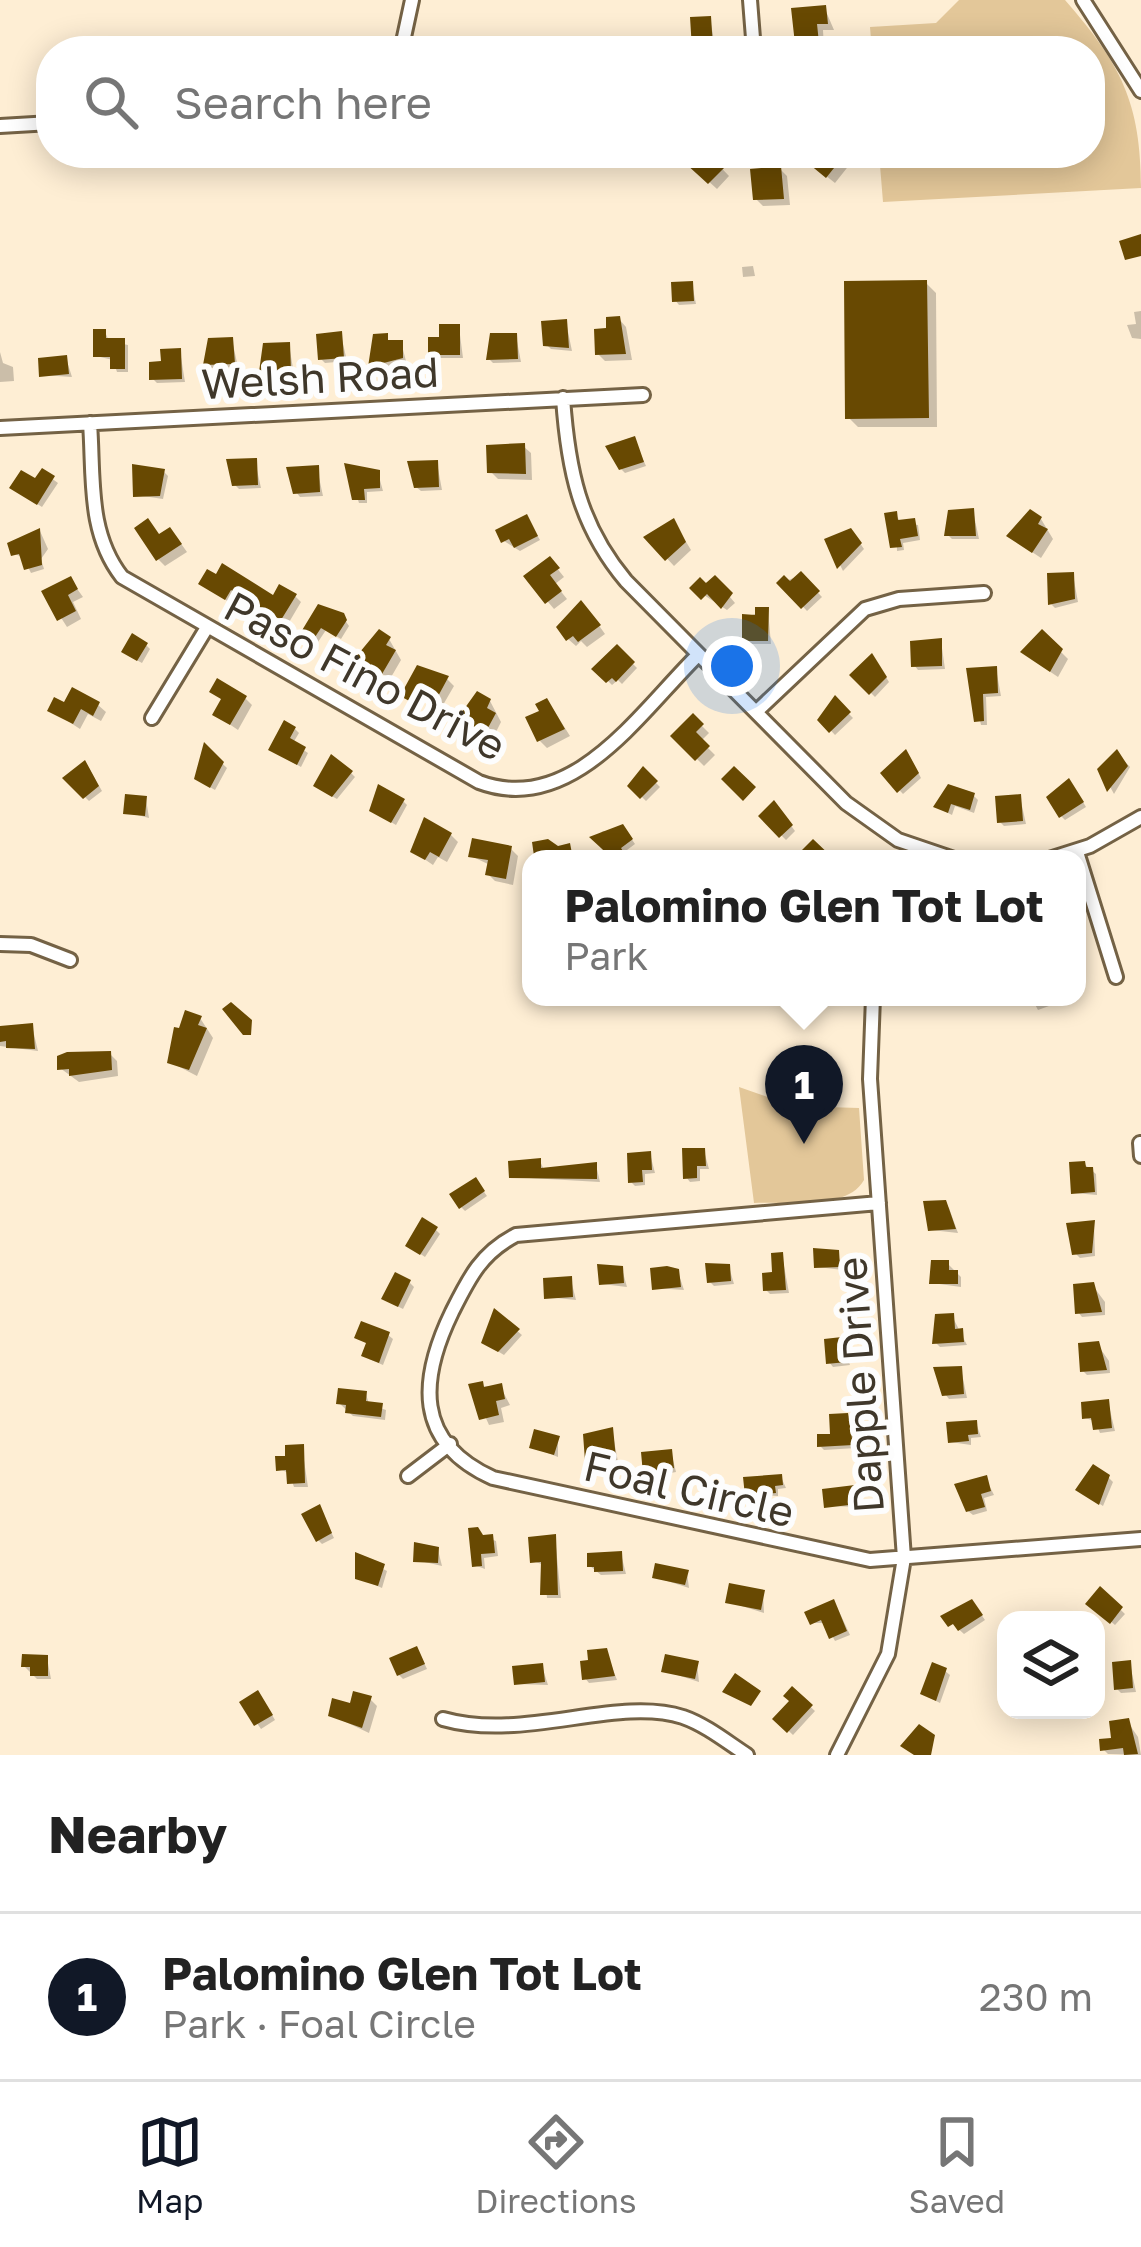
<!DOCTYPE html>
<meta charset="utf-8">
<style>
:root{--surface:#fff;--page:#f6f6f6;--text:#222;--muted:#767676;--line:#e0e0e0;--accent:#111827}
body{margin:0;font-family:"Golos Text",sans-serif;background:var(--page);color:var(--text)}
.controls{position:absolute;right:36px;bottom:36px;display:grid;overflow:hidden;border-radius:24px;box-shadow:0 6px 30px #0003}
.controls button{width:108px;height:108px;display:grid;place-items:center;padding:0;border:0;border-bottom:3px solid var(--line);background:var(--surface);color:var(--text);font:60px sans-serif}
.you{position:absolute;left:732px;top:666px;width:42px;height:42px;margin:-30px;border:9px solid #fff;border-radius:50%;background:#1a73e8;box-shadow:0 0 0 18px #1a73e833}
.badge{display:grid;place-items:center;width:78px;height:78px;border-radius:50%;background:var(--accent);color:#fff;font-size:39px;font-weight:700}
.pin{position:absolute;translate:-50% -99px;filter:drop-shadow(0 3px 6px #0008)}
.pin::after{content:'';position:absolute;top:63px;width:42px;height:36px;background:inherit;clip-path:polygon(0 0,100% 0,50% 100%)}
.popup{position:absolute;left:522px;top:850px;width:564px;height:156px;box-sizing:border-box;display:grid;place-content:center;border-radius:24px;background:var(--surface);filter:drop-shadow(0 3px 9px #0005);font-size:39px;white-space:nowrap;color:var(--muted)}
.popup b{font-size:45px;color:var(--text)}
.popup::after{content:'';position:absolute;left:50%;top:100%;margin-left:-24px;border:24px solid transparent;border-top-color:var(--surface)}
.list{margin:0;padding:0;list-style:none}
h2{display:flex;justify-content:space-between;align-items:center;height:156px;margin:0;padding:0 48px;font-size:51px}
h2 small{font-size:39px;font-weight:400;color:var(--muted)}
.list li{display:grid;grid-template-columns:78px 1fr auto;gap:36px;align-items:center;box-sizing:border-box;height:168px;padding:0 48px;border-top:3px solid var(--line)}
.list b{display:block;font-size:45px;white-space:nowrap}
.list p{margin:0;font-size:39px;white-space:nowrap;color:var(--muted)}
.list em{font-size:39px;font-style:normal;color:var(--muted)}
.icon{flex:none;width:66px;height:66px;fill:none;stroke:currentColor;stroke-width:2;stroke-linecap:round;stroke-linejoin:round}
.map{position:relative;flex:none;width:1141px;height:1755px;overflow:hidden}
.search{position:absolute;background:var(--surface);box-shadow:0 6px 30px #0003;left:36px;right:36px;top:36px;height:132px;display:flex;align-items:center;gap:30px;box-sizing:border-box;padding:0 42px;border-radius:48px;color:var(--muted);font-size:45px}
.sheet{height:324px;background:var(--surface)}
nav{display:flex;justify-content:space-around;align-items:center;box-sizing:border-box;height:168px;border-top:3px solid var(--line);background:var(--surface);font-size:33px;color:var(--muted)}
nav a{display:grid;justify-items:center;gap:6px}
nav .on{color:var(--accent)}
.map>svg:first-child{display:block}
.green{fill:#e3c799}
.shadow{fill:#0003}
.building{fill:#684902}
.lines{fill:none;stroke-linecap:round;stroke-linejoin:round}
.minor-casing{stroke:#746245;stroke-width:18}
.minor{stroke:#fff;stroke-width:12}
.labels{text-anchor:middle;stroke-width:12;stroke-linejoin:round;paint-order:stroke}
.street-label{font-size:42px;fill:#3f372a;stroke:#fdfdfd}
</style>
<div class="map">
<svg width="1141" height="1755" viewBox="0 0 1141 1755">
<rect width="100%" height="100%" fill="#feeed4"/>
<!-- green -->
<path class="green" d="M959,0H1065C1121,64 1141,103 1141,188L883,202L879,153H1090V51H872L870,27L936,23Z
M739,1087L793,1106L859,1108L864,1180C847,1211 786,1201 754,1203Z"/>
<!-- shadow -->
<path class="shadow" d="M825,9L834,30H823L824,49L805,50L798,42Z
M710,19L716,51H698L695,48Z
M686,153H707L729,176L717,189L682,157Z
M821,153L858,154L835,183L820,171Z
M780,169L787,176L790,205L763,206L756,199Z
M742,267L753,266L755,276L743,277Z
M926,283L936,293L937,427H858L848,417Z
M692,284L696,304L679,305L675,300Z
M1141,311V339L1132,338L1127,325L1136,324L1134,312Z
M619,319L626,327L632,360L605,361L598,354Z
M566,322L572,351L551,349L546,344Z
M459,327L463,358H436L431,354Z
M105,332L109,341L128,345V372H117L113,360L96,356Z
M341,335L347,361L325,363L321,359Z
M516,336L521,362L493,363L489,359Z
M376,338L401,342L406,361L375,370L371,366Z
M232,340L238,367L211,368L207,364Z
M289,345L294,374L266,375L262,371Z
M180,351L185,382L157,383L152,378Z
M0,352L3,363L13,367L14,381L0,382Z
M66,358L72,377L42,375Z
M634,439L646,466L625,473L621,469Z
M523,446L531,453L532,480L498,479L490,471Z
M255,461L261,488L239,489L235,485Z
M437,463L442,490L421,491L416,487Z
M347,466L378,473L383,491L367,492V503H359Z
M317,468L323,496L300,497L296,492Z
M43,472L58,483L42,507L17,491L36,483Z
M164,472L168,476L163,499L136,495Z
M973,511L979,539H952L947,534Z
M896,515L901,523L918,525L920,540L903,543L904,550L897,551Z
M527,518L540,540L520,551L504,541Z
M1041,519L1053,539L1041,558L1017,542Z
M674,522L691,550L674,566L648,538Z
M40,531L48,549L41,559L44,569L31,573L23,557L14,554Z
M855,536L864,549L843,571L828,540Z
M160,537L177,538L187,552L165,566L158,559Z
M556,567L564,577L555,584L567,599L554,609L527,577Z
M801,575L822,597L807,611L781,583Z
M1073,575L1078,602L1055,608L1051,604Z
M217,578L274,599L295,596L301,602L288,624L238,594L232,604L201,584Z
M70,579L83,597L73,602L81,619L67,627L45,593Z
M715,579L735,603L727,610L693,588Z
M588,610L605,634L587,647L581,641L576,646L568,639Z
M768,610L771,644H749L745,617Z
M342,616L349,626L341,639L326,630L318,642L305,632Z
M1042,633L1068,659L1058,677L1031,659Z
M389,639L401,660L390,679L366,664Z
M941,641L945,669L918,670L914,665Z
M146,645L150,649L142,663L129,656Z
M617,648L637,668L622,684L618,680L612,685L596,669Z
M876,661L889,682L875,697L853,675Z
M996,669L1001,696L986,697L987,725H981L969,671Z
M447,679L454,686L443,705L428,696L421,708L404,695Z
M213,692L245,698L252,705L238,730L216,715L224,701Z
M835,700L853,718L835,735L821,720Z
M490,701L501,722L491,742L467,725Z
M98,705L106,712L101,721L88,714L80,729L51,710Z
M553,709L570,736L547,748L540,741Z
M693,717L709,733L701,741L715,755L704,766L674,736Z
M295,729L299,733L293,743L308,753L301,767L276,753Z
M206,748L227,768L215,790L201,782Z
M1117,753L1130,767L1114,794L1101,770Z
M910,757L921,778L903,794L884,774Z
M89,768L102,791L89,801L66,778Z
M643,770L660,787L646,801L631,786Z
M351,773L355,777L337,799L321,790Z
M1073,785L1086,807L1065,820L1061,816Z
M974,796L978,800L974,813L955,806L952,815L936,807Z
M1020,797L1026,824L1004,826L999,821Z
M146,799L149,818L126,812Z
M403,801L407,805L396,825L377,814Z
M778,808L795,831L786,840L762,816Z
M603,831H626L635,844L623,853L627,859H616L608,847L603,850L593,838Z
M451,835L458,842L447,862L438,857L433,865L414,852Z
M511,849L518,856L513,885L495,881L488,874L490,865L471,856Z
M796,997H818L813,1015L794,1007Z
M1031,997H1058L1060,1002L1038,1010Z
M200,1018L213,1038L197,1076L170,1062Z
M32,1026L38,1051L0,1046V1029Z
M110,1054L117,1061L118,1076L79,1082L60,1068Z
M704,1151L709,1169H700V1181L690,1182L686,1177Z
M650,1154L655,1173L645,1174V1185L635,1186L631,1182Z
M540,1161L544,1170L596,1165L600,1182L512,1177Z
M1084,1164L1096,1174L1097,1195L1074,1193Z
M479,1185L487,1196L465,1211L461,1207Z
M945,1203L949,1208L958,1233L931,1230Z
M1094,1223L1095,1256L1080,1258L1075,1253Z
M436,1230L440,1234L425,1257L413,1249Z
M837,1252L843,1270L817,1267Z
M782,1255L789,1293L770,1294L766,1290Z
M947,1263L961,1277V1287L932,1283Z
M729,1267L734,1284L714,1286L710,1282Z
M622,1269L627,1287L602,1284Z
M678,1272L684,1290L655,1288Z
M571,1280L576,1300L547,1297Z
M410,1283L414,1287L403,1309L389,1302Z
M1093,1286L1105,1302V1315L1082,1317L1078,1312Z
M496,1313L522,1335L504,1355L484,1343Z
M952,1316L967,1345L940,1347L936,1343Z
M388,1335L393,1339L383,1365L369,1359V1344L358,1337Z
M841,1340L850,1365L833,1367L829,1362Z
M1097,1344L1109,1361L1110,1373L1087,1375L1083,1371Z
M961,1369L967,1398L949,1399L945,1394Z
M500,1386L510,1405L501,1408L504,1422L489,1425L472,1387Z
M366,1394L369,1404L386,1410L385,1420L353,1416L339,1403Z
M1108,1402L1115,1431L1100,1433L1095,1421L1085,1418Z
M847,1416L856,1448L824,1450L820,1446Z
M976,1423L981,1437L971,1438V1445L950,1442Z
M612,1430L618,1462L592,1464L588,1459Z
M558,1439V1457L532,1447Z
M302,1447L308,1487H294L289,1473L279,1469Z
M671,1452L676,1472L650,1477L646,1473Z
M781,1477L786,1488L778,1489V1496L748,1494Z
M1108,1477L1113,1482L1103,1506L1083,1493Z
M986,1479L994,1495L984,1498L987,1511L973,1515L968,1511Z
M854,1488L860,1507L827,1506Z
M319,1508L334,1538L322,1544L318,1540Z
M471,1532L496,1541L498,1556L484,1558L485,1569L474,1565Z
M555,1537L561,1598H547L544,1565L533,1561Z
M438,1550L442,1566L416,1560Z
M621,1554L626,1574L601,1575L590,1566Z
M357,1556L387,1571L382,1588L359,1578Z
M687,1573L689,1588L655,1577Z
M1100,1590L1125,1614L1115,1625L1089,1603Z
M763,1593L764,1613L729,1602Z
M837,1607L850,1635L835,1641L825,1623H812Z
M976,1607L985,1620L964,1634L945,1617Z
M606,1651L617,1680L589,1683L585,1678Z
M420,1654L427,1669L403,1679L399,1675Z
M47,1658L51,1679H37L24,1666Z
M697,1664L699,1682L665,1671Z
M1130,1664L1136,1692L1121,1693L1117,1689Z
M542,1666L548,1685L517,1684Z
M945,1671L950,1675L940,1703L928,1697Z
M792,1690L815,1711L793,1735L776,1719L792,1701Z
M262,1698L275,1720L261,1729L243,1703Z
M370,1699L377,1706L369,1733L331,1715Z
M1127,1721L1138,1737L1141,1755L1108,1754L1103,1749Z"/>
<!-- building -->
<path class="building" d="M826,5L828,24H817L819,43L795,44L791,8Z
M711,16L713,48L692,49L690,17Z
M674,153H711L725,167L708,184Z
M817,153H846L826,178L809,164Z
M781,166L784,199L753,200L750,169Z
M1141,234V256L1125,260L1119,241Z
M927,280L929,418L845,419L844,281Z
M693,281L694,301L672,302L671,282Z
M620,316L626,354L595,355L594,329L606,328V317Z
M567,319L569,348L543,346L541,321Z
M439,324H460V355H428V337H439Z
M93,329H106V338H125V369H110V357H93Z
M342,331L344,358L318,360L316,334Z
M388,333V340H403V358L368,367L373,334Z
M490,333H517L518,359L486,360Z
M233,337L235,364L203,365L208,338Z
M290,342L291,371L259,372L263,343Z
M181,348L182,379L149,380V362L161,361L160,349Z
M67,355L69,374L39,377L38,358Z
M635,436L644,462L619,470L605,446Z
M525,443L526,474L487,473L486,445Z
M257,458L258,485L232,486L226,459Z
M438,460L439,487L414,488L407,461Z
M344,463L380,470V488L364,489L365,500H352Z
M132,464L165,469L160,496L133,497Z
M319,465L320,492L293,494L286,467Z
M42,468L55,476L37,505L9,488L21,470L35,478Z
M974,508L976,536H944L948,510Z
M1030,509L1042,517L1038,524L1048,529L1032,553L1006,536Z
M897,511L898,520L915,518L918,536L900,539L902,547L890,548L884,513Z
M527,514L538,536L514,548L509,539L501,543L495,530Z
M148,518L159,534L170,527L182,544L156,561L134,528Z
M674,518L686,542L665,561L643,537Z
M40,528L42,565L24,570L19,554L11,556L7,543Z
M851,528L862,543L837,569L824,539Z
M550,556L560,568L550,575L562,591L545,604L523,576Z
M222,563L273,595L279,584L297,594L281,620L231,590L225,600L198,584L207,569L216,574Z
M801,571L820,591L801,609L776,583L784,575L790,581Z
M1074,572L1075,599L1048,605L1047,573Z
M715,575L733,593L721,609L707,594L701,600L689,588L700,577L706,583Z
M71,576L78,589L68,595L76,611L57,621L41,591Z
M581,600L601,625L578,642L573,636L566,641L556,627Z
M318,604L344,613L347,620L336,637L321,628L313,640L301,632Z
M755,607H769L768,641H742V614L755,615Z
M379,629L391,637L386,645L396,650L382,674L355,658Z
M1042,629L1063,649L1050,672L1020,652Z
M132,633L148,643L137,661L121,652Z
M942,638V666L911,667L910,641Z
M617,644L635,662L616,682L612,678L606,683L591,669Z
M872,653L887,677L869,695L849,675Z
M417,665L449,676L436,700L420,691L413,703L400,696Z
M997,666L998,693L983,694L984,721L974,722L966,668Z
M217,678L247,696L230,725L212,715L221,699L209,692Z
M72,687L100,702L93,716L81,709L73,724L47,711L54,697L64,702Z
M477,691L491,699L487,708L496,713L483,737L457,719Z
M835,695L851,712L829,733L817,720Z
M547,698L565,729L537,742L525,717L539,711L535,704Z
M693,713L704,724L696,732L710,746L695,761L670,736Z
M284,720L296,727L290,738L306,747L297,765L268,750Z
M204,742L224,762L210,788L194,779Z
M906,749L919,773L897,793L880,773Z
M1117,749L1128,766L1107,792L1097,769Z
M331,754L353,771L332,797L313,786Z
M85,760L99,786L83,799L62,778Z
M643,766L658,781L640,799L627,786Z
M734,766L756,787L743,801L721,779Z
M1069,778L1084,802L1059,818L1046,797Z
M378,784L405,799L391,823L369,811Z
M948,784L975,793L970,810L951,804L948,813L933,807Z
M125,794L147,796L145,816L123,814Z
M1021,794L1023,821L997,823L995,796Z
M774,800L793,825L779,838L758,816Z
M424,817L452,833L439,857L430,852L425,860L410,852Z
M623,824L633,839L621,848L628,859H613L589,837Z
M472,838L512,846L506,879L485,875L488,860L468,857Z
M548,839L558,846L570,843L573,859L534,856L532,842Z
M813,839L834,859H793Z
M231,1002L252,1020L251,1035H243L222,1009Z
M185,1010L202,1016L198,1025L207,1028L189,1070L167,1063L174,1027L179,1028Z
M33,1023L35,1049L6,1048V1041L0,1042V1026Z
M111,1051L112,1070L69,1076V1069L57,1070V1056L67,1052Z
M682,1148H705L706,1166H697V1178L683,1179Z
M651,1151L652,1170H642L643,1182L628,1183L627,1153Z
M541,1158V1168L597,1162V1179L509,1178L508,1161Z
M1085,1161L1086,1167H1093L1095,1192L1071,1194L1069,1162Z
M476,1177L485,1191L459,1209L449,1194Z
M946,1200L956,1229L928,1231L923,1201Z
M422,1217L438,1227L420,1255L405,1246Z
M1095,1220L1092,1253L1072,1255L1066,1223Z
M813,1248L839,1250L840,1267L814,1268Z
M783,1252L786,1290L763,1291L762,1273L772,1272L771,1253Z
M931,1260H949V1270H958V1284H929Z
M705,1263L730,1264L731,1281L707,1283Z
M597,1264L623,1266L624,1283L599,1285Z
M667,1266L679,1269L681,1287L652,1290L650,1268Z
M395,1272L411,1280L398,1307L381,1299Z
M572,1276L573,1297L544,1299L543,1278Z
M1094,1282L1102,1312L1075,1314L1073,1284Z
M494,1308L520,1329L498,1352L481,1343Z
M954,1313L955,1329L963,1328L964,1342L932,1344L935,1314Z
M361,1321L390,1332L379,1363L361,1356L366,1343L354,1338Z
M842,1337L847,1362L826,1364L824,1339Z
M1099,1341L1107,1370L1080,1372L1078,1343Z
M962,1366L964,1394L942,1396L933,1367Z
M483,1381L484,1387L502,1383L505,1399L496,1401L499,1415L479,1420L468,1384Z
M338,1388L367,1391L366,1401L383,1403L381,1417L345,1413L346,1405L336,1404Z
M1109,1399L1112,1428L1093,1430L1091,1418L1082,1419L1081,1402Z
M848,1413L853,1445L817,1447V1434H830L829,1414Z
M977,1420L978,1434L968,1435L969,1441L948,1443L946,1422Z
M613,1427L616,1459L585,1461L583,1434Z
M534,1429L560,1436L554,1455L529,1448Z
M304,1444L305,1483L287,1484L286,1470L276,1471L275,1456H285V1445Z
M672,1449L674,1468L643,1474L641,1452Z
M1093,1464L1110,1475L1099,1505L1075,1490Z
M782,1474L783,1485L775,1486L776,1493L745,1496L743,1477Z
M987,1475L991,1491L981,1494L985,1507L966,1512L954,1484Z
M855,1485L857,1504L824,1508L822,1489Z
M320,1504L332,1533L316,1542L301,1514Z
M478,1527L483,1535L493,1534L495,1553L481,1554L482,1566L472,1567L468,1528Z
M556,1534L558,1595H540L541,1562L530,1563L528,1537Z
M414,1542L439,1547L438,1563L413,1562Z
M622,1551L623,1571L594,1572V1567H587V1553Z
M355,1552L385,1564L378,1586L355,1579Z
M655,1563L689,1570L685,1585L652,1578Z
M729,1583L765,1590L761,1610L725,1603Z
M1100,1586L1123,1607L1110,1624L1085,1604Z
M834,1599L847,1631L829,1639L821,1620L810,1625L804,1612Z
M972,1599L983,1615L958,1631L953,1624L948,1627L940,1616Z
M417,1646L425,1664L397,1676L389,1658Z
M607,1648L615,1676L582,1680L580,1661L588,1660L587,1650Z
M22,1654L48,1655V1676H30V1667H21Z
M665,1654L699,1661L695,1679L661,1672Z
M1131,1660L1133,1688L1114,1690L1112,1662Z
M932,1662L947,1668L936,1701L920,1694Z
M543,1663L545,1682L514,1685L512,1666Z
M735,1673L761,1691L751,1706L722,1692Z
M792,1686L813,1705L787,1733L772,1719L789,1701L783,1696Z
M258,1690L273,1715L254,1726L239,1702Z
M353,1691L372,1696L362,1728L328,1716L332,1698L350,1703Z
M1129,1718L1138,1754L1124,1755L1123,1748L1100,1751L1099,1739L1111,1738L1109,1721Z
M919,1724L935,1735L931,1755H914L900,1746Z"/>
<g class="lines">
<defs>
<path id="minor" d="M750,0L754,51
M1083,0L1141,91
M401,51L412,0
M0,126L51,123
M563,398C568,469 579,525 626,581L846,803L898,840L954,859
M90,423C94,477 87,532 122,577L479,782C572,817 640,712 698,655
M0,428L643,395
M756,712L865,609L899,599L984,593
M152,718L206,629
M1077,852L1116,977
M1049,859L1090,846L1141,817
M0,944L31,945L70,960
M1140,1143L1141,1156
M879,1203L516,1235C481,1253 469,1278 452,1312C420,1378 413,1442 493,1478L870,1560L1141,1539
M408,1476L450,1444
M443,1719C524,1742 616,1696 683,1717C706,1725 727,1742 747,1755
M837,1755L888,1654L904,1558L870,1079L873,997"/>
</defs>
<!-- minor casing -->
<use href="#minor" class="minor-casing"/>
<!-- minor -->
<use href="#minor" class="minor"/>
</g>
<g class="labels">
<!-- street labels -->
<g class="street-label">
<text transform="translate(320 378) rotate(-3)" y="15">Welsh Road</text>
<text transform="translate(365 676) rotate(28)" y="15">Paso Fino Drive</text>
<text transform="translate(860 1385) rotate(-94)" y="15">Dapple Drive</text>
<text transform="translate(689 1489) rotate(13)" y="15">Foal Circle</text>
</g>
</g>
</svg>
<div class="controls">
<button><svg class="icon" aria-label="layers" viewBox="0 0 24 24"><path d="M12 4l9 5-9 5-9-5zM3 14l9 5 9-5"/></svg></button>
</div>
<div class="you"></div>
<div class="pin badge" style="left:804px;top:1144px">1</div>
<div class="popup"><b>Palomino Glen Tot Lot</b>Park</div>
<div class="search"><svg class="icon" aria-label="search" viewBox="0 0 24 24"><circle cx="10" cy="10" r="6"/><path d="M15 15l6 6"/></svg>Search here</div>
</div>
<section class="sheet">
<h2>Nearby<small></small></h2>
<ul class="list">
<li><span class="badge">1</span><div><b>Palomino Glen Tot Lot</b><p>Park · Foal Circle</p></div><em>230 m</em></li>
</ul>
</section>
<nav>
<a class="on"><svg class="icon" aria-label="map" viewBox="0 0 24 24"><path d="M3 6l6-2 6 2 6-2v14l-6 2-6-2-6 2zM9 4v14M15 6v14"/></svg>Map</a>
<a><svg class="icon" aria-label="directions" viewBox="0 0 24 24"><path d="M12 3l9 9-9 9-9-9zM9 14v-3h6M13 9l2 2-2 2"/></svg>Directions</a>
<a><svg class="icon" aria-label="saved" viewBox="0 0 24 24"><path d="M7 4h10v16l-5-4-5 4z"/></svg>Saved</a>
</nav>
